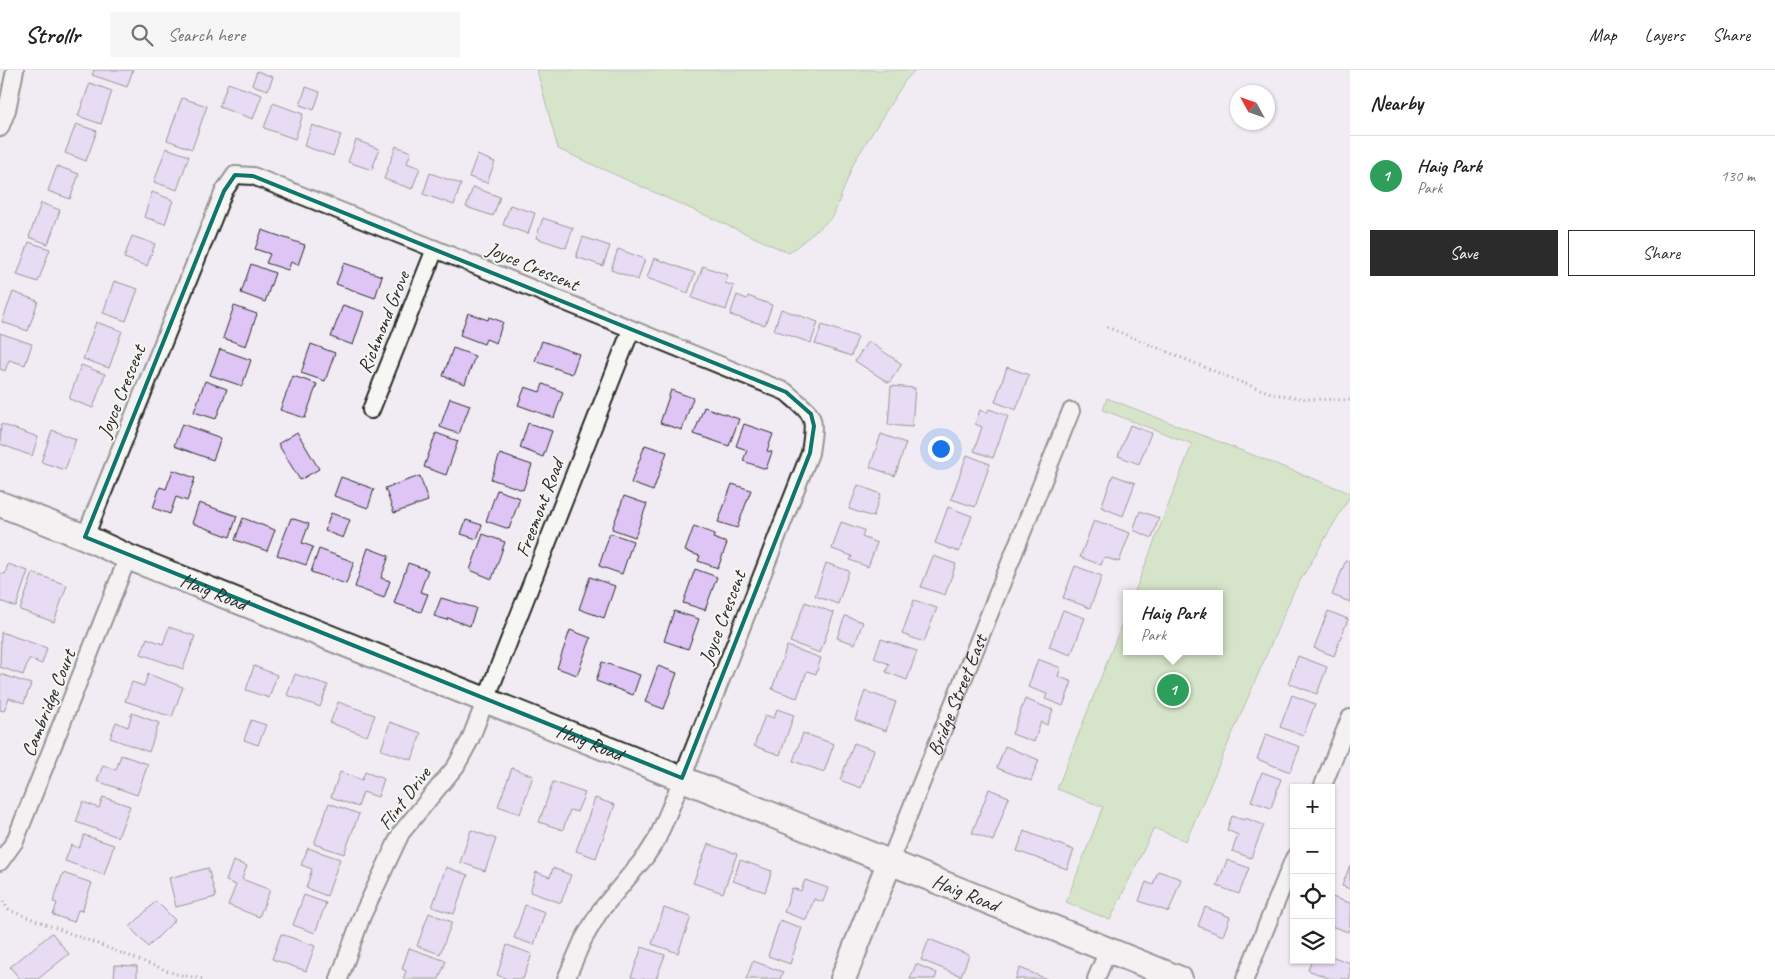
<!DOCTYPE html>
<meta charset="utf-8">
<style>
:root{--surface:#fff;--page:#f6f6f6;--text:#202124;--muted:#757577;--line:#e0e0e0;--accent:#2b2b2b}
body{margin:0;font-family:Caveat,sans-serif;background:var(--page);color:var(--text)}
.controls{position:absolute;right:15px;bottom:15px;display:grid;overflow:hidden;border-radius:0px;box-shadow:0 1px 4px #0004}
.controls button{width:45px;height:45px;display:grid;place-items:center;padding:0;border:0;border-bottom:1px solid var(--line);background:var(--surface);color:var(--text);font:25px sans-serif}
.compass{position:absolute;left:1230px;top:15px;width:45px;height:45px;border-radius:50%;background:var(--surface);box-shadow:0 1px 4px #0004;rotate:310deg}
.you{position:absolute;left:940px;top:378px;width:18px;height:18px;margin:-12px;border:4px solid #fff;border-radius:50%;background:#1a73e8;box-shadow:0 0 0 8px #1a73e833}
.badge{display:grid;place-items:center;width:32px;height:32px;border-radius:50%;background:var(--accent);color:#fff;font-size:16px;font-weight:700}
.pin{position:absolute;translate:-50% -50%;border:2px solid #fff;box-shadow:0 1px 5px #0006}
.popup{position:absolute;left:1123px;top:520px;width:100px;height:65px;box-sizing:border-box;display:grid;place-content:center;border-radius:0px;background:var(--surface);filter:drop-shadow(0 1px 4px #0005);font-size:16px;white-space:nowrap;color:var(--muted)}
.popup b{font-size:19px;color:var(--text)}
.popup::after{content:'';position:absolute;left:50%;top:100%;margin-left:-10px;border:10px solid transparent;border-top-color:var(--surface)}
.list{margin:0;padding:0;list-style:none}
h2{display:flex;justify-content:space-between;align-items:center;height:65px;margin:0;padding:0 20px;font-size:21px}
h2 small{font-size:16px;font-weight:400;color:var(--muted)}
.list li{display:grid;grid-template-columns:32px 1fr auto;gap:15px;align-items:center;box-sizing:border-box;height:80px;padding:0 20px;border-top:1px solid var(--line)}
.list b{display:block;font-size:19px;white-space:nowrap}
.list p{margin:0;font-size:16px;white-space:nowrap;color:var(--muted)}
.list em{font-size:16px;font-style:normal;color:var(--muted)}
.actions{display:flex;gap:10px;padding:15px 20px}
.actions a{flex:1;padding:11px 0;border:1px solid var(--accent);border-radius:0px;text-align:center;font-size:18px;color:var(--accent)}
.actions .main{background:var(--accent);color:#fff}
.icon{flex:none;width:28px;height:28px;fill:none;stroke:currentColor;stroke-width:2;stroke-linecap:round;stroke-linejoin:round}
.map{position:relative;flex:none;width:1350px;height:909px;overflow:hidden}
header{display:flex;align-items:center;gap:30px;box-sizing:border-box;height:70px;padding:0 25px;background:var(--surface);border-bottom:1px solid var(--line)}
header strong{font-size:24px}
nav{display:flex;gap:28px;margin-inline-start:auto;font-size:18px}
.search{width:350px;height:45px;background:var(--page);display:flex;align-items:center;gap:12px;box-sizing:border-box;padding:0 18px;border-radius:0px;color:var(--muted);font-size:19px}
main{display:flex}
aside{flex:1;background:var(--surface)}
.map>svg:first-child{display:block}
.green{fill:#b7dc97;stroke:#718461}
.building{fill:#dec5f5;stroke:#2b2b2b}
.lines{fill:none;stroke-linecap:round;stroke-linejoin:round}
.street-casing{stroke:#2b2b2b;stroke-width:20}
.secondary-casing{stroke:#2b2b2b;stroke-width:28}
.path{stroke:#2b2b2b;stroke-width:3;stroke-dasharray:1 4;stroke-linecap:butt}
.street{stroke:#f6f6f2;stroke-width:16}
.secondary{stroke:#f6f6f2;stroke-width:24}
.marked{fill:none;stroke:#0f766e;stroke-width:4;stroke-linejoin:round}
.labels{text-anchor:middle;stroke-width:4;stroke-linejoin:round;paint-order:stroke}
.street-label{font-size:20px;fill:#2b2b2b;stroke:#f6f6f2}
</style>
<header>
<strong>Strollr</strong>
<div class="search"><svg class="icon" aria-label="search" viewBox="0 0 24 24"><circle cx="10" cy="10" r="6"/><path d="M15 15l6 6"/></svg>Search here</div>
<nav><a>Map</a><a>Layers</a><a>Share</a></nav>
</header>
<main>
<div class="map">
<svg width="1350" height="909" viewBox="0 0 1350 909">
<rect width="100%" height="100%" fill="#f1ecf3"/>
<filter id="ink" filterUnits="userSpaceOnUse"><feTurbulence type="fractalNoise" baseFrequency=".02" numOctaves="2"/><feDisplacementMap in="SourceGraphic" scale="10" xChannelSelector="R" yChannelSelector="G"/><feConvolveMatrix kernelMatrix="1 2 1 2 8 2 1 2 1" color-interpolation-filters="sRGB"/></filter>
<g filter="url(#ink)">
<!-- green -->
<path class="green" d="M537,0H915L905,11L854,92L833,147L789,183L558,79Z
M1107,328L1350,423V426L1294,521L1186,771L1154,758L1110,850L1066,832L1103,737L1057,719L1127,541V581H1219V524H1134L1192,374L1103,340Z"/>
<!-- building -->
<path class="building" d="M94,0H133L127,17L92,5Z
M257,1L273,7L268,20L252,15Z
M90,13L112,21L101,54L78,46Z
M228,13L262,25L253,49L219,37Z
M306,17L320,22L314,40L300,35Z
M182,28L207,36L192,79L167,70Z
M273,33L303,44L295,69L264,58Z
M76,54L97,61L86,91L65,83Z
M312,55L341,65L333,86L304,76Z
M356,70L379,79L372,100L348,92Z
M396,76L411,82L407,93L420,98L412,119L384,109Z
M166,78L189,86L177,120L154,112Z
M477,85L495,92L487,113L469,107Z
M57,96L79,104L70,129L48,121Z
M430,103L461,114L454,135L423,124Z
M473,117L500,127L493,146L466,137Z
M152,122L173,130L165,154L144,147Z
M41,133L60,140L48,174L29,167Z
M510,135L535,143L528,164L503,155Z
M543,148L573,158L566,178L536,168Z
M262,160L305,175L298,195L291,192L288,200L266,193L270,184L255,179Z
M132,166L155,174L147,196L124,188Z
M583,167L610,176L603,196L576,187Z
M29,172L50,179L38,212L17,205Z
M618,179L645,189L638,210L611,200Z
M654,188L695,203L688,223L647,208Z
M344,193L382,206L375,228L336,214Z
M251,194L275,203L265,232L241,223Z
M703,196L728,205L725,213L734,216L726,240L692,228Z
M114,211L138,219L126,251L103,243Z
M13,222L38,231L28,261L2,252Z
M737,225L747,229L748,226L772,235L765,255L730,245Z
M343,235L364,242L353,275L331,267Z
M234,236L257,244L246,276L223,268Z
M781,239L818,252L811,273L774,260Z
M468,243L488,250L489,247L503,252L496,273L486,269L484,274L460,265Z
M96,252L122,261L109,298L83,289Z
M822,255L858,267L851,286L815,274Z
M0,263L32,274L25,295L9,290L5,301L0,299Z
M542,271L579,284L572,304L535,291Z
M868,271L902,294L889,313L855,291Z
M311,274L335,283L325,311L301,303Z
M453,278L475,286L465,314L443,306Z
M220,279L251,290L242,316L210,305Z
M81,295L105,304L93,338L69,329Z
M1007,297L1029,305L1016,340L995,332Z
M293,306L317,314L305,348L280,340Z
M205,311L227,319L216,349L194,342Z
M543,314L563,322L554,348L518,335L525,317L540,322Z
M891,316L915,318L912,357L888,355Z
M671,320L693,328L682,360L660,353Z
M450,328L470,335L459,364L440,357Z
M704,337L739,349L729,376L694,364Z
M989,339L1008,346L993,388L974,381L982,357L975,354L980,340L987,343Z
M528,353L552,361L543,387L520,378Z
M1,354L38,367L32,386L0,374Z
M182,354L221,368L213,390L174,376Z
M744,354L773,364L767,381L772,382L766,399L743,391L747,380L736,376Z
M1130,355L1151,363L1139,394L1118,386Z
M52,360L76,369L65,400L41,392Z
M297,362L319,399L300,410L278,374Z
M436,363L458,371L446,405L424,397Z
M881,364L906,373L895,406L870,397Z
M645,375L667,382L653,421L631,413Z
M500,384L532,395L523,420L491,409Z
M967,385L990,394L975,437L951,429Z
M173,400L195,408L187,431L176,427L170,444L153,438L160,417L166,419Z
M1113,405L1135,413L1123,446L1101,437Z
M420,406L428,431L394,443L385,418Z
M341,407L374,419L368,438L334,426Z
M732,414L751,420L737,458L718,452Z
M858,415L881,424L873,447L849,439Z
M497,420L520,428L509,459L486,451Z
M624,426L647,434L635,467L612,459Z
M199,433L237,446L230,467L192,453Z
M948,437L972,446L959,482L935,473Z
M1140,441L1159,448L1152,468L1133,460Z
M331,443L350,450L343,468L325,461Z
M243,448L275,460L267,481L235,470Z
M291,448L309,454L302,473L313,477L306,495L277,485Z
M466,450L482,455L477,469L461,464Z
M1094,450L1130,463L1119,492L1104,487L1101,495L1080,487Z
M841,452L864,460L862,467L877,473L868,497L850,490L852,486L832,479Z
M694,456L715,464L713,468L727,473L718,498L698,491L700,486L685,481Z
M610,463L633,471L622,504L599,496Z
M483,464L505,472L492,509L470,500Z
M368,478L389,486L381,508L390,511L384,528L355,517Z
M319,479L354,492L346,514L311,502Z
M933,486L956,494L945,525L921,517Z
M1346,490L1350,492V532L1332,525Z
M408,493L428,500L420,522L428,524L421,542L394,533Z
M826,493L849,501L838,534L815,526Z
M8,494L28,501L16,537L0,531V503L5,504Z
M1075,496L1102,506L1090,538L1063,528Z
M695,499L717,507L705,540L683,533Z
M33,503L67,515L54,552L20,540Z
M590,507L615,516L604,548L579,539Z
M441,528L476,538L470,556L448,548L447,550L434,546Z
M914,530L937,538L924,572L902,564Z
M805,532L834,543L820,583L790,572Z
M1063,540L1085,548L1071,585L1049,577Z
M674,541L699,549L688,579L664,571Z
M1328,541L1348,549L1334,586L1314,578Z
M845,546L863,552L855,574L837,568Z
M169,557L195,566L183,599L141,584L147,568L163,574Z
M570,560L591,568L577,605L557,598Z
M1,562L47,578L42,594L29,589L23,605L0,597Z
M881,569L917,581L907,610L886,602L889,594L874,588Z
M787,576L821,588L816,604L807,601L797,628L772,619Z
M1298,586L1327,597L1317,624L1288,613Z
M1038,589L1061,598L1058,606L1072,612L1063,636L1045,629L1047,624L1028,617Z
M602,592L640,605L633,625L596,611Z
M254,596L277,605L269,628L246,620Z
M658,596L677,603L664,639L645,632Z
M0,604L31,614L24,633L9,628L4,641L0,640Z
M148,604L183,617L172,647L125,631L132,612L144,616Z
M295,604L328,615L320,637L287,625Z
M865,621L896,632L886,661L855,650Z
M1292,625L1315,634L1303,666L1280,657Z
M1025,629L1053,640L1047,655L1041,652L1034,672L1012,664Z
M338,632L375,645L367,666L330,653Z
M777,639L794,645L780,685L754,676L765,645L774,648Z
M132,643L159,653L149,682L110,668L116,652L128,657Z
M251,650L266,655L258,675L244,670Z
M390,652L421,663L412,690L381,680Z
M803,663L834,674L824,702L793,691Z
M1266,664L1300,677L1290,702L1257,689Z
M854,673L874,680L861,718L840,710Z
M1005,676L1039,690L1031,711L997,698Z
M121,685L148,694L137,725L97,711L103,695L116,700Z
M512,698L533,706L520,744L498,736Z
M340,702L362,710L365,702L384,709L378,727L363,722L358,737L331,727Z
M1262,702L1281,709L1271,738L1251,731Z
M553,712L585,723L577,742L570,740L563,760L539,752Z
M989,719L1009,727L993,771L972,763Z
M103,727L130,736L118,767L76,752L83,732L99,738Z
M595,728L615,735L596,788L576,781Z
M329,733L359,744L344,784L314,774Z
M1232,746L1244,750L1245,748L1264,755L1251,788L1232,781L1238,765L1227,760Z
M471,760L496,769L485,801L460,792Z
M1024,761L1074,780L1067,799L1017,781Z
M84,765L114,775L104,805L65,791L71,775L79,778Z
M708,774L737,784L723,823L693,813Z
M308,778L340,789L327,826L306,818L312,799L301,795Z
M740,790L772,801L765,822L733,811Z
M1227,790L1249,798L1239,824L1217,816Z
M233,791L247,796L242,809L270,820L259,847L228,835L236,815L226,811Z
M1350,795V819L1342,816Z
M446,797L468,805L454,844L432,837Z
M208,798L216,827L176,837L169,808Z
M553,798L571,805L561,833L530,822L536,802L550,807Z
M1158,801L1181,809L1169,842L1139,831L1146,812L1153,815Z
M63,803L92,813L82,841L78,840L74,852L53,845L57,833L53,832Z
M805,810L828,818L823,832L814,829L806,850L784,842L792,818L801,821Z
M304,825L326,833L315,863L293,855Z
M1332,827L1350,833V857L1348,862L1331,856Z
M156,831L175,850L148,877L130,857Z
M525,835L545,842L534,875L514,868Z
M1205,837L1230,847L1223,866L1198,856Z
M664,838L691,847L678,883L652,874Z
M429,843L452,852L440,884L417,876Z
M780,850L802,858L790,894L768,886Z
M52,863L69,884L38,909H20L10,897Z
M281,864L315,876L306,901L272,889Z
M929,869L969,885L961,906L921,890Z
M507,875L532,884L523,909H507L497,905Z
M642,877L665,885L656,909H638L631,907Z
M409,878L446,891L439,909H403L406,901L402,899Z
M1331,886L1350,893V909H1331L1308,900L1312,890H1331Z
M753,891L783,902L780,909H746Z
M916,894L937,903L935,909H910Z
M115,895L137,896V909H114Z
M1020,898L1047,909H1015Z"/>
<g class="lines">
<defs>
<g id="street">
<path d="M0,58L7,40L15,0"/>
<path d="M371,340L435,179"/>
<path d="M85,467L224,121L235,105L253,106L435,179L786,322C815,347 816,344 810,383L672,734L657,769L646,786L600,841L583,870L566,909"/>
<path d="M1322,718L1350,648"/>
<path id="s1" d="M890,791L1071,341"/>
<path d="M0,792L15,771L128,487"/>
<path d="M339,909L362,846L401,763L456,696L470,670L631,260"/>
<path d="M1096,909L1108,880"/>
<path d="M1245,909L1294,788"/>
</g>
<g id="secondary">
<path id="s2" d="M0,434L85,467L128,487C479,628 830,767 1180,909"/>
<path d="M843,909L890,791"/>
</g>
</defs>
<!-- street casing -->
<use href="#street" class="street-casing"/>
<!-- secondary casing -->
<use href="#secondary" class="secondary-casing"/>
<!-- path -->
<path class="path" d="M1107,257L1243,313L1274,324L1306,329L1350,330
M0,827L9,840L176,904L203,909"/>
<!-- street -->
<use href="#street" class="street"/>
<!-- secondary -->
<use href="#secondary" class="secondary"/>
</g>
</g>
<!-- marked area -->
<path d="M0 0H1350V909H0ZM235,105L253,106L786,322L811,344L814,356L810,383L682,708L85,467L224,121Z" fill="#f1ecf3" fill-opacity=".55" fill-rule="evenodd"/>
<path class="marked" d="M235,105L253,106L786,322L811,344L814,356L810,383L682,708L85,467L224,121Z"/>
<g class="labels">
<!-- street labels -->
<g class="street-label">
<text transform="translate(533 196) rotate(23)" y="7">Joyce Crescent</text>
<text transform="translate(383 252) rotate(-68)" y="7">Richmond Grove</text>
<text transform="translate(121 321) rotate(-68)" y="7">Joyce Crescent</text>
<text transform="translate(539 438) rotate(-69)" y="7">Freemont Road</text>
<text dy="7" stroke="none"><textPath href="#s2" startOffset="231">Haig Road</textPath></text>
<text transform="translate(722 547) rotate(-69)" y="7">Joyce Crescent</text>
<text dy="7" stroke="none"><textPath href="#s1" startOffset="179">Bridge Street East</textPath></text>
<text transform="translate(48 633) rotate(-68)" y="7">Cambridge Court</text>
<text dy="7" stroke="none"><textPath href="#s2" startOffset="636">Haig Road</textPath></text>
<text transform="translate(404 728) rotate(-53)" y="7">Flint Drive</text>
<text dy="7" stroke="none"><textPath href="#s2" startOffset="1041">Haig Road</textPath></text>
</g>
</g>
</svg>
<div class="controls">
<button>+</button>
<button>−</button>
<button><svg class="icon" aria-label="locate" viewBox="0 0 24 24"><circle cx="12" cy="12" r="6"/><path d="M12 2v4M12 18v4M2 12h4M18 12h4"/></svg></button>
<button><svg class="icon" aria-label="layers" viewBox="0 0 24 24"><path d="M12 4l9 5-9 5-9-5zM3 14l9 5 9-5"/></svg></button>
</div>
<svg class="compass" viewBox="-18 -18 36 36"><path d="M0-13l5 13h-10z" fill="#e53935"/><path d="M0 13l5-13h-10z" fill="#757577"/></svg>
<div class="you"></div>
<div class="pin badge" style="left:1173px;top:620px;background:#2e9e5b">1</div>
<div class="popup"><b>Haig Park</b>Park</div>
</div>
<aside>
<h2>Nearby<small></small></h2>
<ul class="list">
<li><span class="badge" style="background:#2e9e5b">1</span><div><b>Haig Park</b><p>Park</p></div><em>130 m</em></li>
</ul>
<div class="actions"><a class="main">Save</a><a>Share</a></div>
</aside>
</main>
